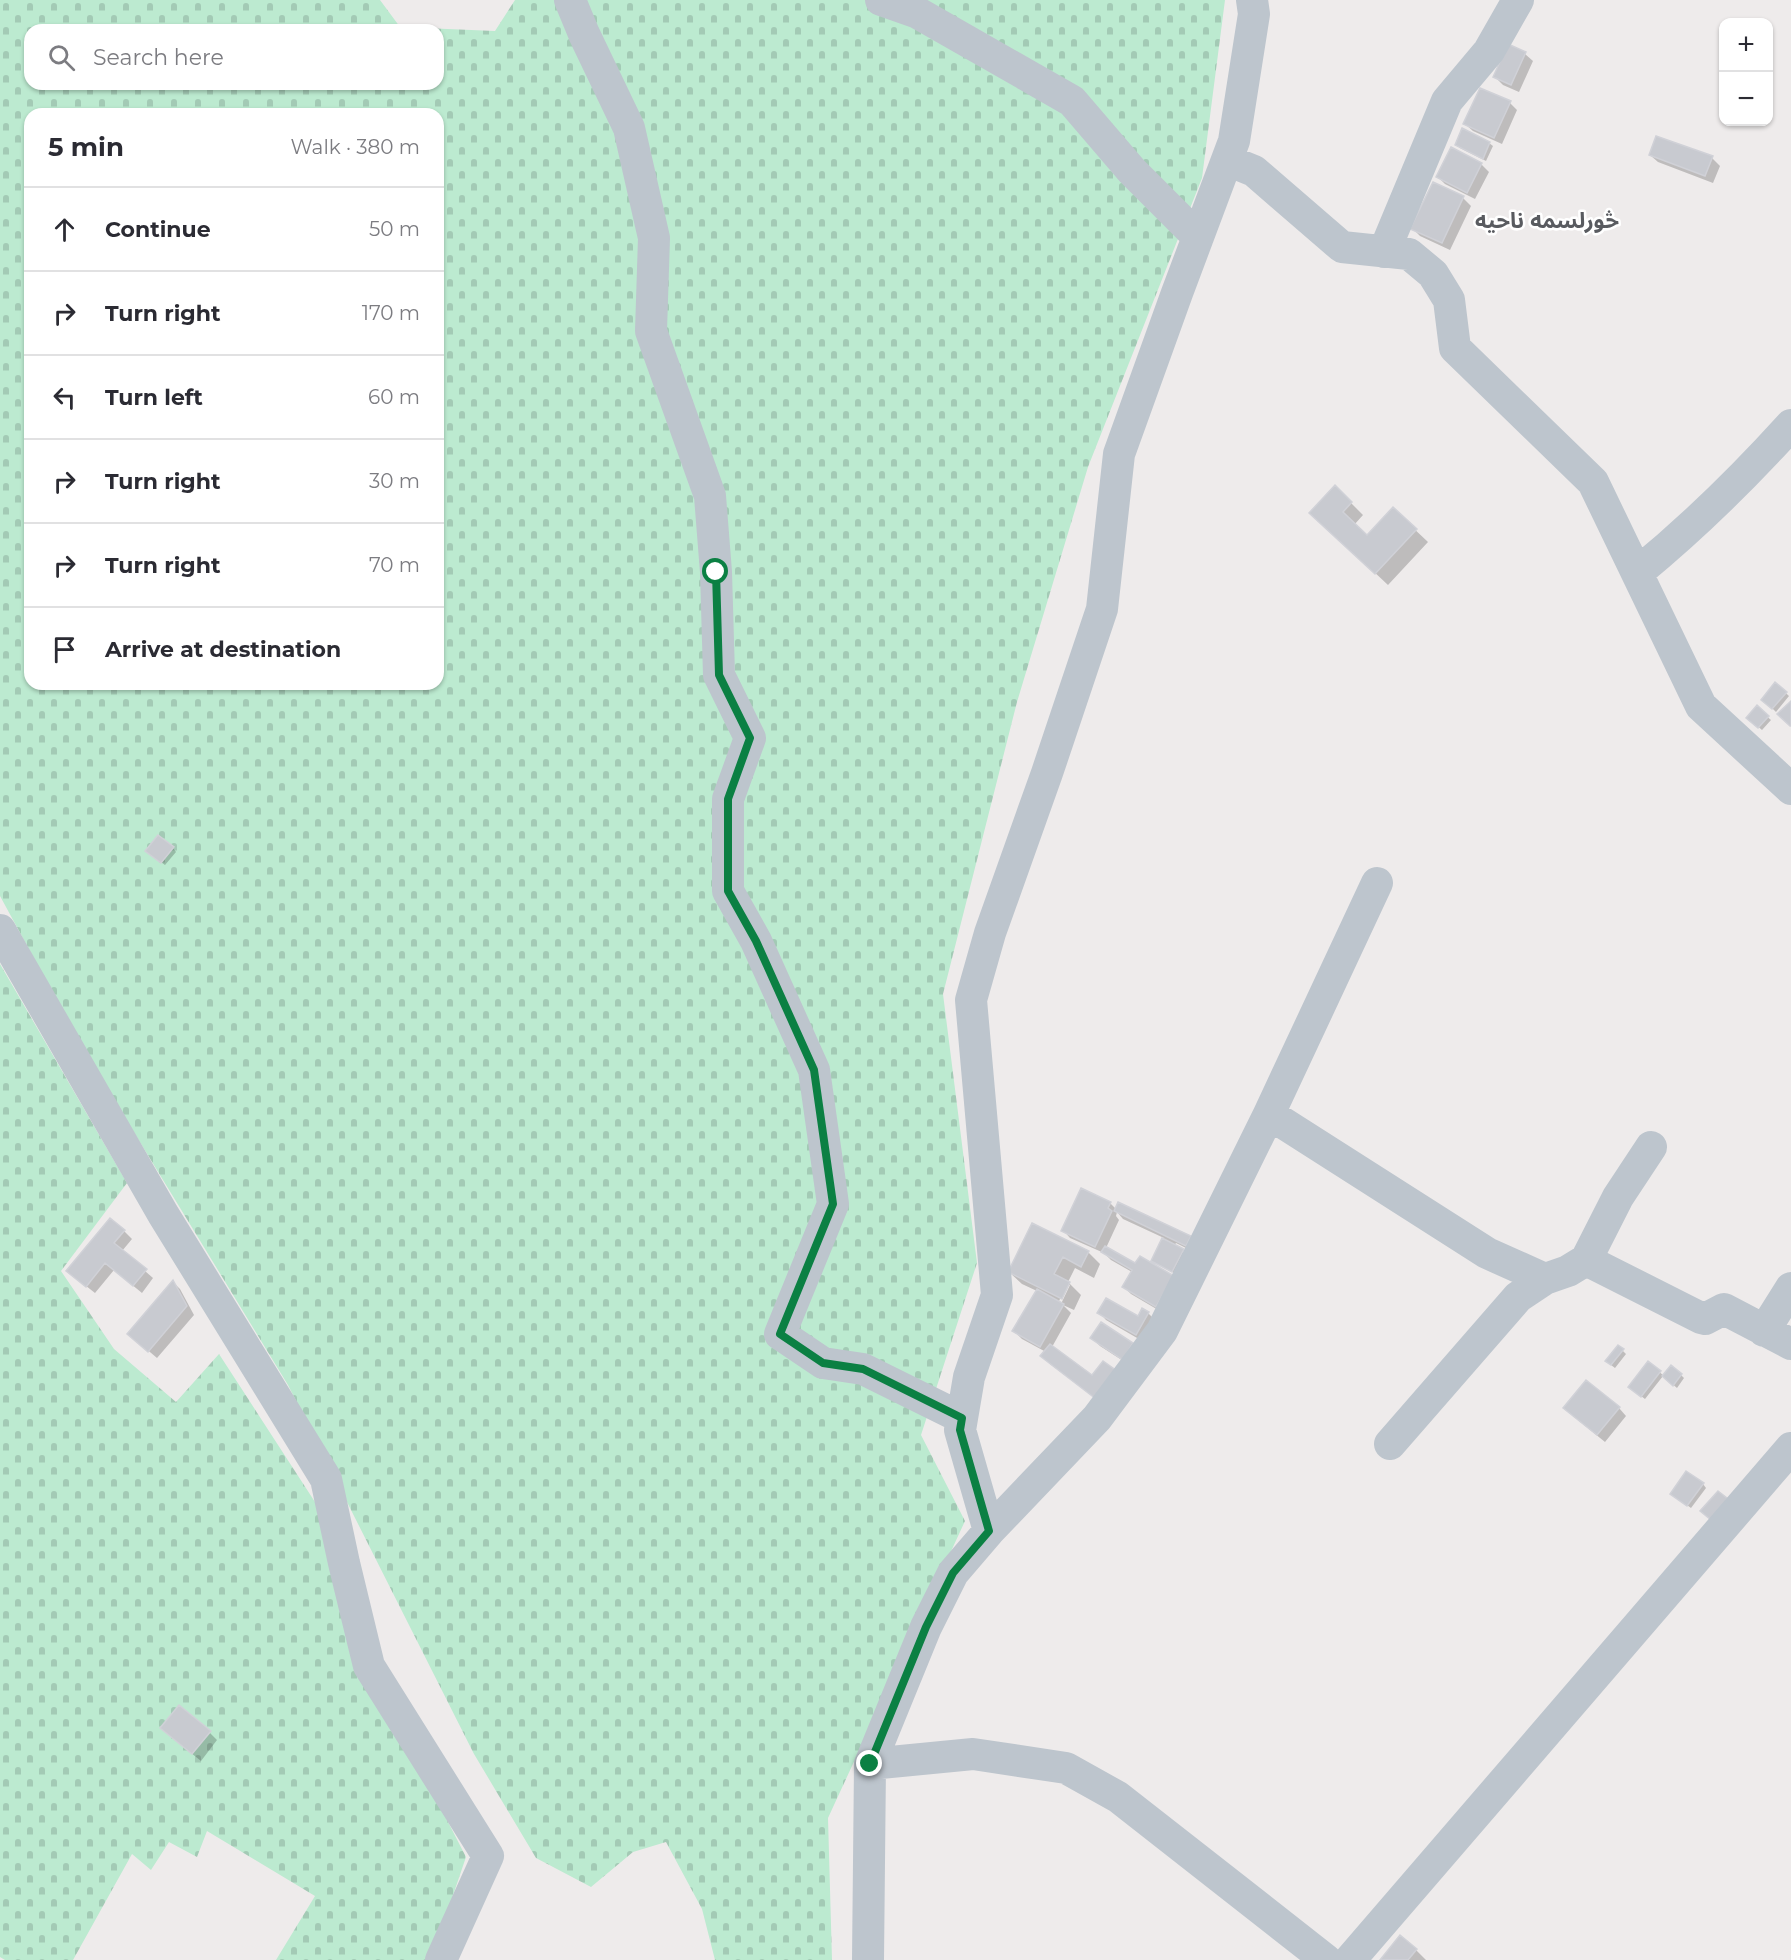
<!DOCTYPE html>
<meta charset="utf-8">
<style>
:root{--surface:#fff;--page:#f2f2f3;--text:#2b2b33;--muted:#7c7c81;--line:#e1e1e2}
body{margin:0;font-family:Montserrat,"Noto Sans Arabic",sans-serif;background:var(--page);color:var(--text)}
.controls{position:absolute;right:18px;top:18px;display:grid;overflow:hidden;border-radius:12px;box-shadow:0 2px 4px #0004}
.controls button{width:54px;height:54px;display:grid;place-items:center;padding:0;border:0;border-bottom:2px solid var(--line);background:var(--surface);color:var(--text);font:30px sans-serif}
.stop{position:absolute;width:18px;height:18px;margin:-14px;border:4px solid #0b8043;border-radius:50%;background:#fff}
.stop.end{background:#0b8043;border-color:#fff;box-shadow:0 2px 6px #0008}
.list{margin:0;padding:0;list-style:none}
h2{display:flex;justify-content:space-between;align-items:center;height:78px;margin:0;padding:0 24px;font-size:26px}
h2 small{font-size:20px;font-weight:400;color:var(--muted)}
.list li{display:grid;grid-template-columns:39px 1fr auto;gap:18px;align-items:center;box-sizing:border-box;height:84px;padding:0 24px;border-top:2px solid var(--line)}
.list b{display:block;font-size:22px;white-space:nowrap}
.list em{font-size:20px;font-style:normal;color:var(--muted)}
.icon{flex:none;width:33px;height:33px;fill:none;stroke:currentColor;stroke-width:2;stroke-linecap:round;stroke-linejoin:round}
.map{position:relative;flex:none;width:1791px;height:1960px;overflow:hidden}
.search{position:absolute;background:var(--surface);box-shadow:0 2px 4px #0004;left:24px;top:24px;width:420px;height:66px;display:flex;align-items:center;gap:15px;box-sizing:border-box;padding:0 21px;border-radius:18px;color:var(--muted);font-size:22px}
.panel{position:absolute;background:var(--surface);box-shadow:0 2px 4px #0004;left:24px;top:108px;width:420px;height:582px;border-radius:18px}
.map>svg:first-child{display:block}
.cemetery{fill:url(#cemetery-stones);fill-rule:evenodd}
.shadow{fill:#0003;fill-rule:evenodd}
.building{fill:#c8cad0;stroke:#d0d1d7;stroke-width:1.5}
.lines{fill:none;stroke-linecap:round;stroke-linejoin:round}
.minor{stroke:#bdc5cd;stroke-width:32}
.route{stroke:#0b8043;stroke-width:8}
.labels{text-anchor:middle;stroke-width:5;stroke-linejoin:round;paint-order:stroke}
.district-label{font-size:22px;font-weight:bold;fill:#595b60;stroke:#fff}
</style>
<div class="map">
<svg width="1791" height="1960" viewBox="0 0 1791 1960">
<defs>
<pattern id="cemetery-stones" width="16" height="16" patternUnits="userSpaceOnUse" patternTransform="scale(1.5)"><rect width="16" height="16" fill="#bcead0"/><path d="M2 7V4a2 2 0 0 1 4 0v3zM10 15v-3a2 2 0 0 1 4 0v3z" fill="#a3cab5"/></pattern>
</defs>
<rect width="100%" height="100%" fill="#eeebeb"/>
<!-- cemetery -->
<path class="cemetery" d="M0,0H380L400,27L495,31L515,0H1225L1202,178L1088,467L1017,702L943,994L977,1263L921,1435L965,1521L828,1818L832,1960H715L702,1909L666,1842L633,1852L591,1887L536,1858L474,1754L288,1385L85,1052L0,896ZM30,30H438V84H30ZM30,114H438V684H30Z
M0,964L127,1183L61,1271L114,1349L176,1402L219,1354L315,1502L370,1670L466,1857L431,1960H276L315,1896L207,1831L197,1857L169,1842L151,1870L132,1854L73,1960H5L0,1957Z"/>
<!-- shadow -->
<path class="shadow" d="M1525,54L1533,61L1519,92L1503,85L1495,77Z
M1510,103L1517,110L1502,144L1473,131L1465,124Z
M1489,143L1493,146L1486,161L1460,148L1456,145Z
M1451,149L1482,165L1489,172L1475,199L1445,184L1438,177Z
M1650,155L1712,158L1720,166L1713,183L1658,162Z
M1463,198L1471,206L1450,250L1420,236L1412,228Z
M1335,487L1363,515L1354,525L1367,537L1393,509L1428,542L1388,585L1323,524Z
M1776,684L1789,696L1776,712L1763,699Z
M1757,708L1771,720L1762,730L1748,718Z
M173,848L176,852L165,865L150,854Z
M1110,1203L1116,1209L1190,1238L1198,1245L1194,1252L1176,1243L1174,1246L1187,1254L1176,1274L1152,1261L1164,1238L1123,1219L1117,1212L1116,1216L1119,1220L1106,1248L1136,1265L1165,1314L1131,1294L1124,1287L1132,1272L1111,1260L1104,1253L1070,1238L1063,1230Z
M1033,1225L1088,1252L1100,1264L1094,1278L1075,1268L1068,1282L1081,1295L1074,1310L1063,1305L1071,1313L1052,1347L1105,1405L1050,1364L1042,1356L1046,1352L1022,1339L1014,1331L1037,1291L1022,1284L1009,1272ZM1067,1285H1070L1060,1306L1057,1305Z
M124,1231L132,1239L122,1251L153,1278L142,1293L114,1270L95,1293L76,1278Z
M173,1282L180,1289L194,1315L157,1358L137,1341Z
M1099,1312L1139,1318L1148,1313L1156,1321L1144,1342L1106,1320Z
M1092,1338L1132,1344L1140,1352L1131,1366L1100,1346Z
M1619,1347L1626,1354L1615,1368L1611,1365Z
M1649,1363L1664,1376L1681,1375L1684,1378L1677,1388L1663,1376L1645,1399L1633,1390Z
M1619,1408L1626,1416L1605,1442L1573,1416Z
M1703,1484L1706,1488L1691,1508L1676,1497Z
M210,1733L217,1740L201,1761L170,1736Z
M1416,1950L1426,1960H1381Z"/>
<!-- building -->
<path class="building" d="M1508,44L1526,52L1511,85L1493,77Z
M1480,88L1511,101L1494,138L1463,124Z
M1462,128L1490,142L1483,159L1455,145Z
M1656,136L1713,156L1705,176L1649,155Z
M1451,147L1482,163L1467,193L1436,177Z
M1433,182L1464,196L1442,243L1410,229Z
M1335,485L1352,502L1343,512L1367,535L1393,507L1417,529L1375,574L1309,513Z
M1775,682L1787,692L1772,709L1761,700Z
M1791,701V726H1790L1777,714Z
M1757,705L1769,716L1758,728L1746,718Z
M158,835L174,847L161,863L145,851Z
M1081,1188L1111,1202L1108,1208L1112,1211L1095,1247L1061,1231Z
M1118,1202L1191,1236L1186,1246L1114,1211Z
M110,1218L125,1230L114,1243L147,1269L133,1286L105,1263L86,1287L66,1271Z
M1032,1223L1089,1251L1081,1267L1063,1257L1054,1274L1070,1282L1062,1299L1008,1272Z
M1162,1238L1184,1249L1172,1272L1151,1261Z
M1105,1246L1135,1263L1140,1256L1174,1276L1156,1307L1122,1287L1132,1270L1101,1252Z
M173,1280L187,1306L148,1352L127,1334Z
M1037,1289L1064,1304L1040,1347L1012,1331Z
M1106,1298L1138,1316L1142,1308L1149,1312L1136,1335L1097,1313Z
M1101,1322L1133,1343L1123,1360L1090,1338Z
M1050,1344L1092,1375L1103,1361L1117,1371L1096,1399L1040,1356Z
M1618,1345L1624,1349L1611,1365L1605,1361Z
M1648,1361L1661,1371L1641,1397L1628,1387Z
M1671,1365L1682,1374L1673,1386L1662,1376Z
M1586,1380L1620,1407L1597,1435L1563,1408Z
M1686,1471L1704,1483L1687,1506L1670,1494Z
M1718,1491L1727,1498L1716,1524L1700,1511Z
M179,1705L211,1731L192,1754L160,1728Z
M1400,1935L1417,1949L1408,1960H1380Z"/>
<g class="lines">
<!-- minor -->
<path class="minor" d="M570,0L584,34L629,128L654,238L651,331L710,496L716,572L719,675L750,738L728,799V891L756,941L814,1070L833,1204L780,1334L823,1363L863,1369L962,1418
M881,0L918,13L1072,101L1132,171L1198,237
M1227,160L1254,171L1342,247L1409,254L1433,274L1449,300L1455,348L1593,482L1701,706L1791,789
M1384,252L1447,101L1489,51L1518,0
M1637,573C1692,528 1743,478 1791,425
M0,930L163,1214L326,1479L344,1563L369,1666L488,1856L441,1960
M1269,1114L1487,1253L1545,1279L1568,1271L1586,1260L1701,1318L1705,1319L1724,1309L1791,1344
M1586,1260L1618,1197L1651,1147
M1764,1331L1791,1288
M1390,1444L1518,1297L1545,1279
M989,1531L960,1430L969,1377L997,1295L971,1000L990,933L1047,773L1102,609L1119,454L1177,293L1234,141L1254,14L1252,0
M870,1764L973,1754L1066,1768L1118,1797L1326,1960
M868,1960L870,1764L926,1627L953,1573L989,1531L1097,1418L1162,1331L1269,1114L1377,883
M1350,1960L1791,1448"/>
</g>
<g class="lines">
<!-- route -->
<path class="route" d="M716,572L719,675L750,738L728,799V891L756,941L814,1070L833,1204L780,1334L823,1363L863,1369L962,1418L960,1430L989,1531L953,1573L926,1627L870,1764"/>
</g>
<g class="labels">
<!-- district labels -->
<g class="district-label">
<text x="1547" y="228">څورلسمه ناحیه</text>
</g>
</g>
</svg>
<div class="controls">
<button>+</button>
<button>−</button>
</div>
<div class="stop" style="left:716px;top:572px"></div>
<div class="stop end" style="left:870px;top:1764px"></div>
<div class="search"><svg class="icon" aria-label="search" viewBox="0 0 24 24"><circle cx="10" cy="10" r="6"/><path d="M15 15l6 6"/></svg>Search here</div>
<section class="panel">
<h2>5 min<small>Walk · 380 m</small></h2>
<ul class="list">
<li><svg class="icon" aria-label="ahead" viewBox="0 0 24 24"><path d="M12 20V5M6 11l6-6 6 6"/></svg><div><b>Continue</b></div><em>50 m</em></li>
<li><svg class="icon" aria-label="right" viewBox="0 0 24 24"><path d="M7 20v-9h11M14 6l5 5-5 5"/></svg><div><b>Turn right</b></div><em>170 m</em></li>
<li><svg class="icon" aria-label="left" viewBox="0 0 24 24"><path d="M17 20v-9H6M10 6l-5 5 5 5"/></svg><div><b>Turn left</b></div><em>60 m</em></li>
<li><svg class="icon" aria-label="right" viewBox="0 0 24 24"><path d="M7 20v-9h11M14 6l5 5-5 5"/></svg><div><b>Turn right</b></div><em>30 m</em></li>
<li><svg class="icon" aria-label="right" viewBox="0 0 24 24"><path d="M7 20v-9h11M14 6l5 5-5 5"/></svg><div><b>Turn right</b></div><em>70 m</em></li>
<li><svg class="icon" aria-label="arrive" viewBox="0 0 24 24"><path d="M6 21V4h12l-3 4 3 4H6"/></svg><div><b>Arrive at destination</b></div></li>
</ul>
</section>
</div>
